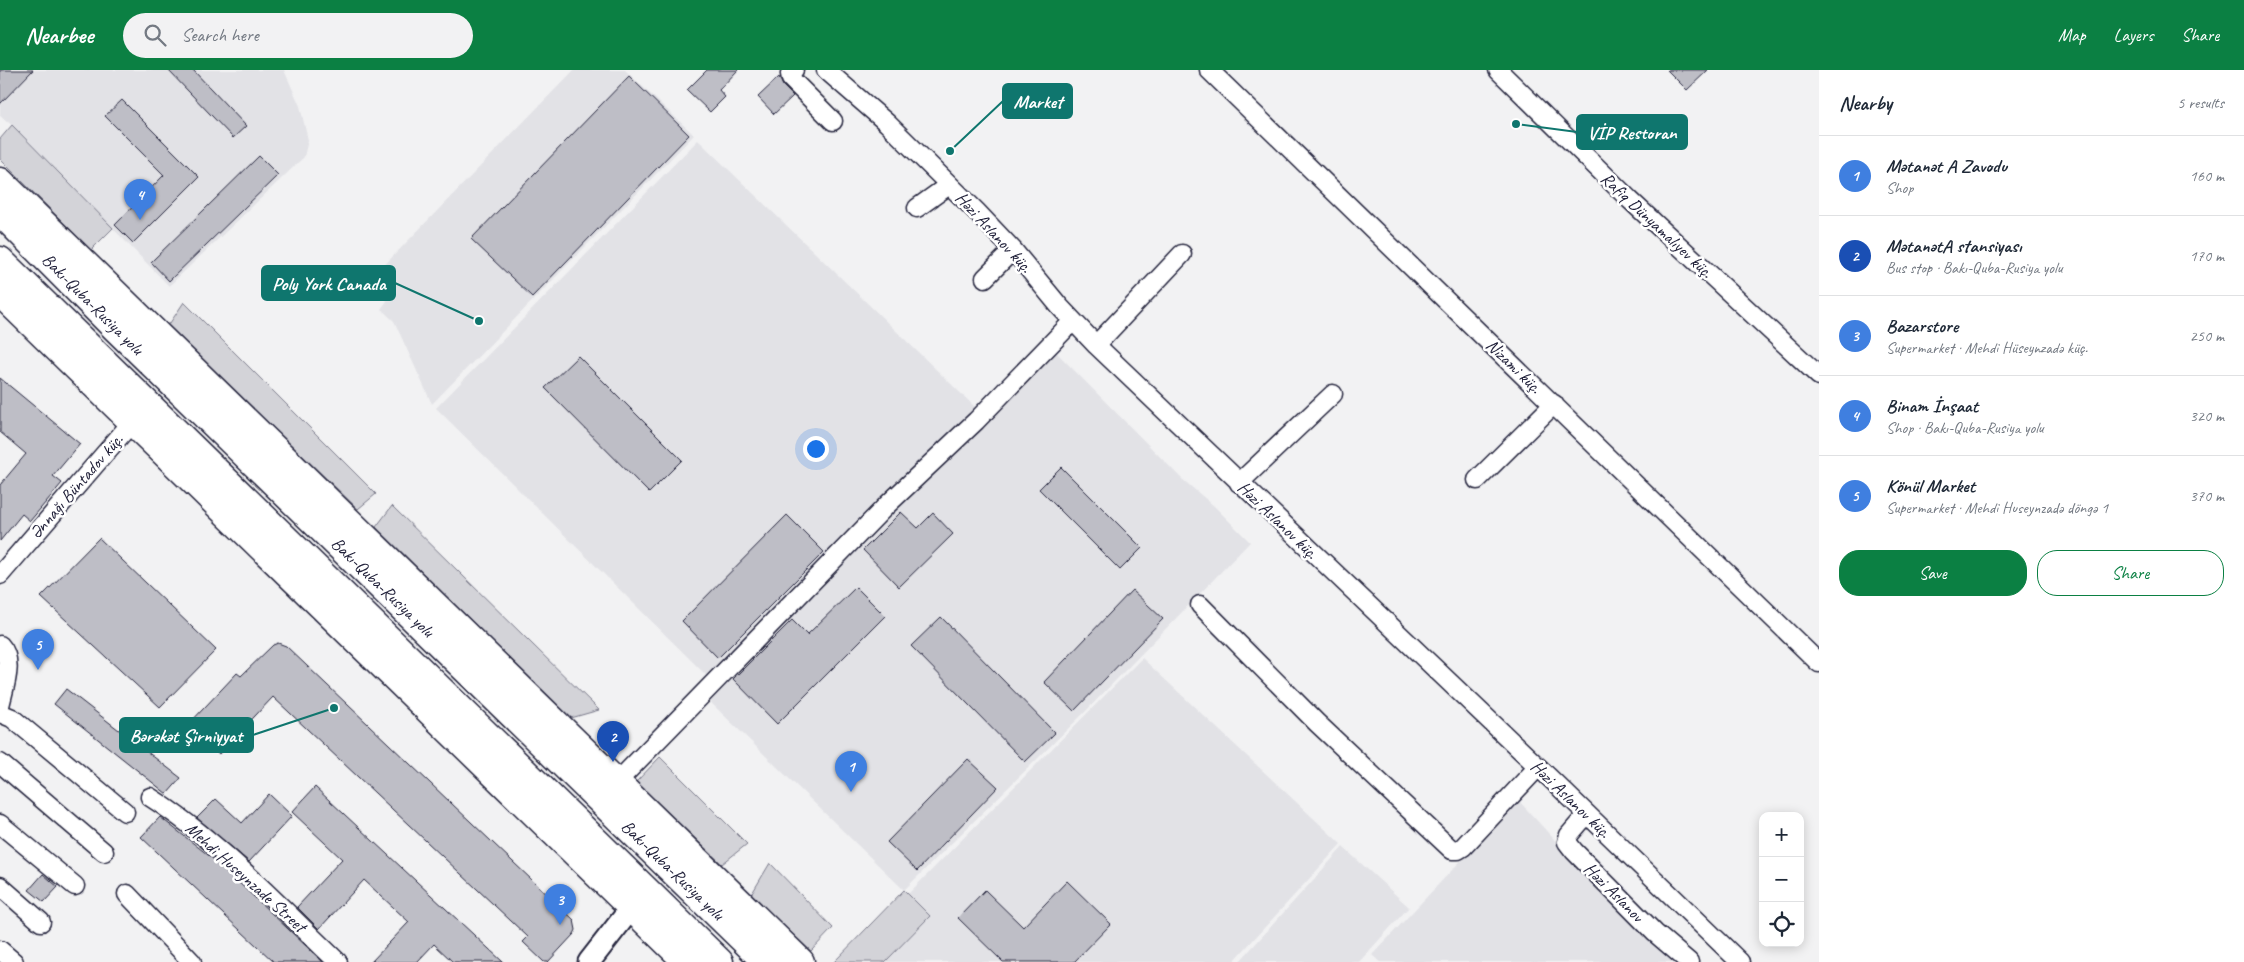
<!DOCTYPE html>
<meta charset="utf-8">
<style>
:root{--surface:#fff;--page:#f2f2f3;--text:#1f2937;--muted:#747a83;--line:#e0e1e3;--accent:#0b8043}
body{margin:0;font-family:Caveat,sans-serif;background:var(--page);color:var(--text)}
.controls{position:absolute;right:15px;bottom:15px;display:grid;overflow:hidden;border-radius:10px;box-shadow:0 2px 12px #0003}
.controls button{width:45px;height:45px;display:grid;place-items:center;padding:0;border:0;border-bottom:1px solid var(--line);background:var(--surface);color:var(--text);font:25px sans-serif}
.you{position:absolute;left:815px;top:378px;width:18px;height:18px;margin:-12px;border:4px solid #fff;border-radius:50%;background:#1a73e8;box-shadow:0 0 0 8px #1a73e833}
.badge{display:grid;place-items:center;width:32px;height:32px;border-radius:50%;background:var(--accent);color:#fff;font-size:16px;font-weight:700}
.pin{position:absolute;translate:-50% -41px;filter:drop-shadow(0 1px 2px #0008)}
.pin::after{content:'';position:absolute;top:26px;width:18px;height:15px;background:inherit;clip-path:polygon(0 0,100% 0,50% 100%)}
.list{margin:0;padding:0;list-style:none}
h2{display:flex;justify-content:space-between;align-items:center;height:65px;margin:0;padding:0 20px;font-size:21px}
h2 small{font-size:16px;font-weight:400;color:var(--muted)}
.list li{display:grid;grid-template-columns:32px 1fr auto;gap:15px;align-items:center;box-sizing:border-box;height:80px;padding:0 20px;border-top:1px solid var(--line)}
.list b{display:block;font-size:19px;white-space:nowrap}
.list p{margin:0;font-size:16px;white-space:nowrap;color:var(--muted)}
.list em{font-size:16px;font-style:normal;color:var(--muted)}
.actions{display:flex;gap:10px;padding:15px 20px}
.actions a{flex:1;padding:11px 0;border:1px solid var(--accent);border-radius:20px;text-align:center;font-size:18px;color:var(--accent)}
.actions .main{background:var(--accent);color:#fff}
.icon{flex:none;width:28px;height:28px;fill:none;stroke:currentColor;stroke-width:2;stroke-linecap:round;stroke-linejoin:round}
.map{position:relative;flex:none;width:1819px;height:892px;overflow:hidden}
header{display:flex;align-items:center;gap:30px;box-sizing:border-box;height:70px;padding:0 25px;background:var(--accent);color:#fff}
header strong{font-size:24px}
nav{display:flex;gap:28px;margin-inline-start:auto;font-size:18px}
.search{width:350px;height:45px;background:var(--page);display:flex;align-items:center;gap:12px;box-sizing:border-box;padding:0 18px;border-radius:28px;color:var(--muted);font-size:19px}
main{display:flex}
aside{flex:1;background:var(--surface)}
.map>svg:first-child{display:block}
.built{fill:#e2e2e6}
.green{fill:#d3d3d8;stroke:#7a7a8a}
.building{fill:#bebec6;stroke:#22223b}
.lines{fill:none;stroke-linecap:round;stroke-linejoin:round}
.minor-casing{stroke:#22223b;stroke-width:21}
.tertiary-casing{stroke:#22223b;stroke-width:25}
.trunk-casing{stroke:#22223b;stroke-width:31}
.minor{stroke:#fff;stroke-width:18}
.tertiary{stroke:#fff;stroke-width:21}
.trunk{stroke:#fff;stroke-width:28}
.labels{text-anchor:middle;stroke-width:5;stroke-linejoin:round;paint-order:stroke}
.street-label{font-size:18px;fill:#22223b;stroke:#fff}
.leader{fill:none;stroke:#0f766e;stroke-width:2}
.callout-dot{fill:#0f766e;stroke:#fff;stroke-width:2}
.callout{fill:#0f766e;stroke:#0f766e;stroke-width:2}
.callout-label{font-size:19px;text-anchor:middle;font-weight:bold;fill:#fff}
</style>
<header>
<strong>Nearbee</strong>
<div class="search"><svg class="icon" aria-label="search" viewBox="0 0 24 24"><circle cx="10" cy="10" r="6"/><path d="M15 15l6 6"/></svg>Search here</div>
<nav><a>Map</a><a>Layers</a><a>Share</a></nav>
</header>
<main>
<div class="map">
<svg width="1819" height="892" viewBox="0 0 1819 892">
<rect width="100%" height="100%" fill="#f2f2f3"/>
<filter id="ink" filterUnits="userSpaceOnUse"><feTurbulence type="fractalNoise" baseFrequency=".02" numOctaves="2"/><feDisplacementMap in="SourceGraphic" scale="10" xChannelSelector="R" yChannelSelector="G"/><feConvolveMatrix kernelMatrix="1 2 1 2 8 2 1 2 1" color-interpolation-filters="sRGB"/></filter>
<g filter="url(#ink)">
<!-- built -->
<path class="built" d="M0,0H284L300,36L308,70L304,87L169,216L12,55L0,46Z
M574,0H625L694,65L432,334L394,251L381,239L387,231L368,212Z
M698,70L976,338L709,608L436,338Z
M1056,282L1182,409L1214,436L1250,472L1084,643L904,820L705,627L928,403Z
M1142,588L1341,774L1233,892H885L930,846L908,824Z
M1518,730L1575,792L1677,892H1380L1372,885Z
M1343,777L1409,837L1359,892H1239Z"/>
<!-- green -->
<path class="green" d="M12,55L113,158L91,180L0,89V69Z
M184,232L376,424L358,439L168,256Z
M392,436L599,640L571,648L376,457Z
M660,687L747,774L722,794L636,712Z
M770,793L833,858L811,881L751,825Z
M904,820L930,846L885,892H834Z"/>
<!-- building -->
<path class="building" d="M0,0H33L0,34Z
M168,0H193L246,56L233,68Z
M707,0H738L719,20L725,27L710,42L687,20Z
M1667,0H1708L1687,20Z
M629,6L689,65L532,227L471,169Z
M779,7L783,16L793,26L774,44L758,27Z
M122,30L199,107L133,173L115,155L164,105L105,46Z
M259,86L278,105L169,211L151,192Z
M578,286L682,390L649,423L545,318Z
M0,308L80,374L53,406L62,413L30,451L22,444L0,471V415L26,384L0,362Z
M1061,397L1142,478L1120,500L1039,419Z
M901,442L918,458L933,443L953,464L899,517L863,480Z
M787,445L824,482L718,588L682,551Z
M99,468L216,580L160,637L41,527Z
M856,517L885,546L777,654L733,609L792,550L807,565Z
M1132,520L1163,549L1074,641L1044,612Z
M941,547L1055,663L1025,692L911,576Z
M278,573L286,576L574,850L576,860L574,864L548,892H544L523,872L528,867L273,627L219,684L188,655L237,603L241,606L273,575Z
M66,619L181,708L167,724L54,634Z
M968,689L998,717L917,801L887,772Z
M315,717L503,892H453L434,874L417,892H371L409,852L364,810L319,859L297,837L342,789L292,742Z
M269,724L292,746L249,792L197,748L216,729L242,753Z
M160,747L217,792L323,892H274L141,767Z
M43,804L58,817L44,832L29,820Z
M1067,811L1111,854L1074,892H1003L958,848L985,820L1023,857Z"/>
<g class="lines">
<defs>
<path id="minor" d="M794,0L790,4L791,9L833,51
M826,0L887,53L977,142L1013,180L1060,237L1096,275L1555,713L1740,892
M1209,0L1819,593
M1498,0L1630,130L1819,306
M917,138L949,115
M985,208L1013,180
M1096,275L1182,184
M1477,410L1554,334
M1239,413L1333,324
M0,505L133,351
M1200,535L1317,653L1452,780H1458L1463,777L1538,697
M0,575C15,591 4,617 0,636
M0,643L12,648L125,742
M0,693L104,782
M617,712L888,434L976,351L1073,251
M150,727C219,771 279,836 338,892
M1587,744L1569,765L1567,772L1574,781L1655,863L1689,892
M0,754L75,816
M0,816L41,852
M127,824L192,892
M0,880L14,892"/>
<path id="tertiary" d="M589,892L632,837"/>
<path id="trunk" d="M0,112L800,892
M0,141L116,258L767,892
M0,191L719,892
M0,222L688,892"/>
</defs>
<!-- minor casing -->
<use href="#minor" class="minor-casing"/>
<!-- tertiary casing -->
<use href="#tertiary" class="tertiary-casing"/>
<!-- trunk casing -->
<use href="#trunk" class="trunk-casing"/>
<!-- minor -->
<use href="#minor" class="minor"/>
<!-- tertiary -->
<use href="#tertiary" class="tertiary"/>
<!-- trunk -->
<use href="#trunk" class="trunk"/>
</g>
</g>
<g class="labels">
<!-- street labels -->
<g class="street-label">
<text transform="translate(1657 155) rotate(43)" y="6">Rafiq Dünyamalıyev küç.</text>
<text transform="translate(994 162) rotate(47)" y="6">Həzi Aslanov küç.</text>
<text transform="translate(93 234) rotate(45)" y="6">Bakı-Quba-Rusiya yolu</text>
<text transform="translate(1514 296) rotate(44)" y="6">Nizami küç.</text>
<text transform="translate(76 416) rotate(-49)" y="6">Ənnağı Büntadov küç.</text>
<text transform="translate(1278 450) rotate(44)" y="6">Həzi Aslanov küç.</text>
<text transform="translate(383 517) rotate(44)" y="6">Bakı-Quba-Rusiya yolu</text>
<text transform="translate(1571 729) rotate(44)" y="6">Həzi Aslanov küç.</text>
<text transform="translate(673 800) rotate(44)" y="6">Bakı-Quba-Rusiya yolu</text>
<text transform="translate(246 807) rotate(42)" y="6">Mehdi Huseynzadе Street</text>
<text transform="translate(1614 822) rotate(45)" y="6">Həzi Aslanov</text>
</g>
</g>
<!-- callouts -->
<path class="leader" d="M950 81L1003 31M1516 54L1577 62M479 251L395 213M334 638L253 665"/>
<g class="callout-dot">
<circle cx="950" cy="81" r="5"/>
<circle cx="1516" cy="54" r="5"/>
<circle cx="479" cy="251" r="5"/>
<circle cx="334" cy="638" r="5"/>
</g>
<g class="callout">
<rect x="1003" y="14" width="69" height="34" rx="5"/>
<rect x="1577" y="45" width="110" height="34" rx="5"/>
<rect x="262" y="196" width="133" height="34" rx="5"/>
<rect x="120" y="648" width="133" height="34" rx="5"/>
</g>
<g class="callout-label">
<text x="1038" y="38">Market</text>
<text x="1632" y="69">VİP Restoran</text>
<text x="329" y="220">Poly York Canada</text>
<text x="186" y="672">Bərəkət Şirniyyat</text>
</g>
</svg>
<div class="controls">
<button>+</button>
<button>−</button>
<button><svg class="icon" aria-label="locate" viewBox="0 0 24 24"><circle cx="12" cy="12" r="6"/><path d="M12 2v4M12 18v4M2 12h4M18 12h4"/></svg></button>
</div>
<div class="you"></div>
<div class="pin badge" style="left:851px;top:722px;background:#3f7fe0">1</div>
<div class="pin badge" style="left:613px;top:692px;background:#1a4fb4">2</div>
<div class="pin badge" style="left:560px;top:855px;background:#3f7fe0">3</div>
<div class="pin badge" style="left:140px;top:150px;background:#3f7fe0">4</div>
<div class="pin badge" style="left:38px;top:600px;background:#3f7fe0">5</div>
</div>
<aside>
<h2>Nearby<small>5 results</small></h2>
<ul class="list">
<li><span class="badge" style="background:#3f7fe0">1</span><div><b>Mətanət A Zavodu</b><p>Shop</p></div><em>160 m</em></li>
<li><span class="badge" style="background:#1a4fb4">2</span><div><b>MətanətA stansiyası</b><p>Bus stop · Bakı-Quba-Rusiya yolu</p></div><em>170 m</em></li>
<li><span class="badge" style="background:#3f7fe0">3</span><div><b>Bazarstore</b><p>Supermarket · Mehdi Hüseynzadə küç.</p></div><em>250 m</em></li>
<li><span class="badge" style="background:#3f7fe0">4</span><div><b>Binam İnşaat</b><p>Shop · Bakı-Quba-Rusiya yolu</p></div><em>320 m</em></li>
<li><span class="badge" style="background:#3f7fe0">5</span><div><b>Könül Market</b><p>Supermarket · Mehdi Huseynzadə döngə 1</p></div><em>370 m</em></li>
</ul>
<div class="actions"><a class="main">Save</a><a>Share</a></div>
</aside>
</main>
